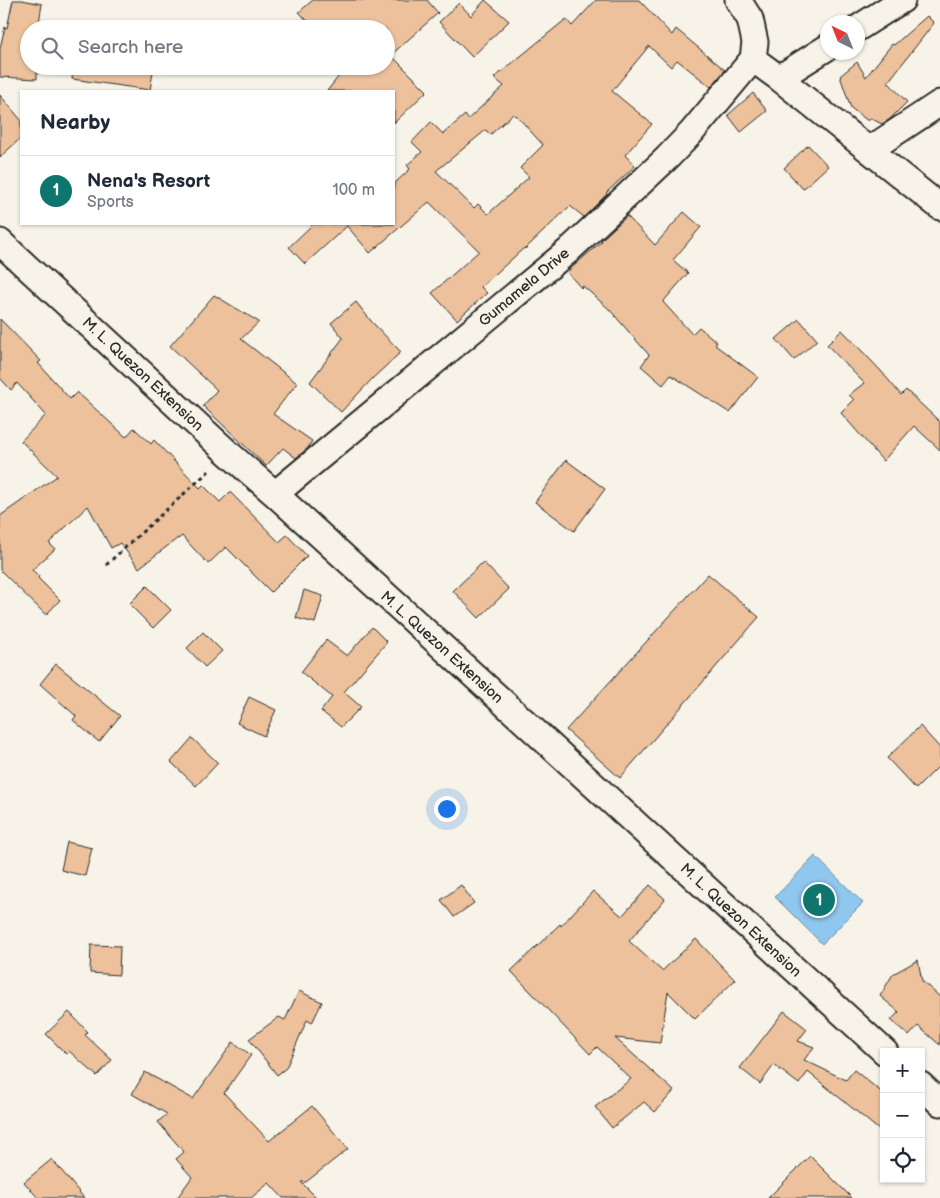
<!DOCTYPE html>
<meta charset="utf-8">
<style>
:root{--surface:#fff;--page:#f6f6f7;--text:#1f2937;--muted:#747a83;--line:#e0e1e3;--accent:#0f766e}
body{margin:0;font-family:"Balsamiq Sans",sans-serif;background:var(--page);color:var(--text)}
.controls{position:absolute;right:15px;bottom:15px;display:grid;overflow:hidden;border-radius:0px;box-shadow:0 1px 4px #0004}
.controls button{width:45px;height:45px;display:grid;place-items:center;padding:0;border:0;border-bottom:1px solid var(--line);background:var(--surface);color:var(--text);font:25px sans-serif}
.compass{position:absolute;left:820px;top:15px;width:45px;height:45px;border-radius:50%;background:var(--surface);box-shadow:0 1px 4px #0004;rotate:317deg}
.you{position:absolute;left:446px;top:808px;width:18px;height:18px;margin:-12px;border:4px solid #fff;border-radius:50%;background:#1a73e8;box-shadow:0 0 0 8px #1a73e833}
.badge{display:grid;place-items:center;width:32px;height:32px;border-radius:50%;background:var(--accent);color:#fff;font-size:16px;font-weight:700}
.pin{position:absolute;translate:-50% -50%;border:2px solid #fff;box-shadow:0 1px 5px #0006}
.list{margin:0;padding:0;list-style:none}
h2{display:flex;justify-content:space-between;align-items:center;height:65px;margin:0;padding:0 20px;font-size:21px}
h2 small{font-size:16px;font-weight:400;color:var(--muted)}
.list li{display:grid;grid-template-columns:32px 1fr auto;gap:15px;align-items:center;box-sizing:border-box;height:70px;padding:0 20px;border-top:1px solid var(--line)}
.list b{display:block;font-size:19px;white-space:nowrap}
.list p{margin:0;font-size:16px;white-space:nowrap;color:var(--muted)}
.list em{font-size:16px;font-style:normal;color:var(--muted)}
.icon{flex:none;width:28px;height:28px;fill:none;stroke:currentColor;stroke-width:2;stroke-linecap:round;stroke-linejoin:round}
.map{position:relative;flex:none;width:940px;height:1198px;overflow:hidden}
.search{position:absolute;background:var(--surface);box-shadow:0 1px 4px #0004;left:20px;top:20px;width:375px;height:55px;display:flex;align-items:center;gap:12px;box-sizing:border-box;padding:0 18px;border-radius:28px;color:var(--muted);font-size:19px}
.panel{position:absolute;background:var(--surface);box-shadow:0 1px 4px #0004;left:20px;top:90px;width:375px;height:135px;border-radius:0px}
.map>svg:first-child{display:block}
.water{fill:#8fc7ee;stroke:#6789a0}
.building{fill:#ecc19c;stroke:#2b2b2b;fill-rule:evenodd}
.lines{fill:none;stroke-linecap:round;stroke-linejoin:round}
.minor-casing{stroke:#2b2b2b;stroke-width:29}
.path{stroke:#2b2b2b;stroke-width:3;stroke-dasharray:4 4;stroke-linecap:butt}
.minor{stroke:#f7f3e8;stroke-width:25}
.labels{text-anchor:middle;stroke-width:4;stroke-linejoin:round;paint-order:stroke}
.street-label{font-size:15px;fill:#2b2b2b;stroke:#f7f3e8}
</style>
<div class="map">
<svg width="940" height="1198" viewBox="0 0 940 1198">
<rect width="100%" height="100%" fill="#f7f3e8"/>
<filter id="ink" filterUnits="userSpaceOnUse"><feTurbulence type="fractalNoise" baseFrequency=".02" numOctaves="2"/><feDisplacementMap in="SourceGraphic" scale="10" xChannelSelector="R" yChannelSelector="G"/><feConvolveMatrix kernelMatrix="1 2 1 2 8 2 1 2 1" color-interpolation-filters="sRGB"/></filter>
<g filter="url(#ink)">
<!-- water -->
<path class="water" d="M815,856L863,903L822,944L775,897Z"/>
<!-- building -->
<path class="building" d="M13,0H22L42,4L38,29H29V66H37V79L0,77V48L5,27L7,28Z
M313,0H427L438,13L391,55L427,91L394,123V91H327L347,66H386V29H315L299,12Z
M485,0L509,21L472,57L439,22L459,3L471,16Z
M596,0H639L672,35L676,29L725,70L711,87L677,60L671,67L649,46L612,91L652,124L625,155L635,166L606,193L607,194L584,217L570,206L525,249L524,248L481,287L487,293L457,320L432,293L479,251L429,202L370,253L347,226L305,264L289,247L313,224H394V184L410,169L407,165L422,152L412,142L431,122L443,134L465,115L468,119L504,86L494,78L566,19L572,26ZM513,114L515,116L516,115L543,145L520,168L529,177L488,214L478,204L474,208L436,171L486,130L490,135Z
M927,16L934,23L888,82L907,102L890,119L882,124L870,118L868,121L851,108L840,76L857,62L866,77L892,44L894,45Z
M73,66H154L150,90L72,79Z
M753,93L767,111L741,132L728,115Z
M0,95L21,120V138L0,157Z
M808,145L828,166L803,189L784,168Z
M684,212L701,227L673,260L688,273L663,302L692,334L699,327L717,342L715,345L758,377L730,413L671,375L663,385L641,366L649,355L609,309L583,286L581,288L567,272L602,241L601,240L627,216L655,245Z
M214,295L259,322L241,339L297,383L273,414L312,441L308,448L296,458L283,448L266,466L203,406L217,390L170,346Z
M356,302L371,321L401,352L373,378L341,412L310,382L343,338L331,323Z
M0,319L41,361L38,363L70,399L77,392L126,437L134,428L151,444L154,440L200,488L203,485L220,502L230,492L279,542L287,535L307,556L271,592L226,547L208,564L182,536L178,539V538L139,568L120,543L111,548L88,506L49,543L55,549L32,570L39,576L38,578L60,600L46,615L0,570V516L57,476L21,441L46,415L17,383L11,390L0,378Z
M799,319L817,340L794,360L776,339Z
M842,330L881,371L901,395L906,390L940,422V450L914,426L883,461L841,413L854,400L849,395L864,383L827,345Z
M566,460L605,489L574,531L535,502Z
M483,562L509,589L479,618L453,591Z
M708,574L759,617L620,778L566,730Z
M147,586L171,610L153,628L129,604Z
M304,590L323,596L315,623L296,618Z
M372,627L387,642L344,692L361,707L341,727L321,711L332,697L301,672L326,640L347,656Z
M203,632L222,651L205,667L187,648Z
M56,664L120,716L99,742L73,720L76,716L40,684Z
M249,697L276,710L264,736L237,723Z
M920,726L940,748V765L916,789L887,758Z
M192,738L218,763L196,786L171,762Z
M67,842L92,848L85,876L61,870Z
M461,885L474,903L454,917L441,900Z
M650,885L665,899L629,941L662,971L696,939L735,980L695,1019L668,992L660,1043L615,1038L674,1091L655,1112L644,1102L612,1128L595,1107L631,1079L597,1047L590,1054L511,971L560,924L561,926L593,891L622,916Z
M91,945L120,946L119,975L90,973Z
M918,960L922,981L940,997V1045L918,1026L909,1036L891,1020L899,1012L880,996L893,974Z
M299,991L322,1002L312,1023L307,1020L286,1068L277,1075L249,1039L279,1017L285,1020Z
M784,1011L807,1029L798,1041L814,1047L804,1060L846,1080L854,1070L884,1094V1134L808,1072L799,1084L774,1065L760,1084L740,1068Z
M69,1012L88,1032L85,1035L112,1060L97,1076L69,1051L66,1054L46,1034Z
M233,1042L251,1055L224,1093L269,1141L312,1106L348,1149L306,1182H301L317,1198H283L269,1183L251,1198H177L192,1177L176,1159L184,1152L158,1122L167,1114L132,1094L145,1072L193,1099Z
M810,1156L852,1198H768Z
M52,1159L84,1198H38L24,1182Z"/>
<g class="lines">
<defs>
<path id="minor" d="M738,0L750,19L755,42L753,59
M858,28L902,0
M753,59L779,78L940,207
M779,78L828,47
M869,150L940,103
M0,242L228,453L275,494L516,714L885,1052
M275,494L567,252L667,158L691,133L753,59
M921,1085L940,1103"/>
</defs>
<!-- minor casing -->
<use href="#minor" class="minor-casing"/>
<!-- path -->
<path class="path" d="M106,565L209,471"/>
<!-- minor -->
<use href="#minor" class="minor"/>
</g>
</g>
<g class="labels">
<!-- street labels -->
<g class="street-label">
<text transform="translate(524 287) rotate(-40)" y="5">Gumamela Drive</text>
<text transform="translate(143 374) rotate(43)" y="5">M. L. Quezon Extension</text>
<text transform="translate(442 647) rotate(42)" y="5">M. L. Quezon Extension</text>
<text transform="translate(741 920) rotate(43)" y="5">M. L. Quezon Extension</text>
</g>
</g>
</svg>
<div class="controls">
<button>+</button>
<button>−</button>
<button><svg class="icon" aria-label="locate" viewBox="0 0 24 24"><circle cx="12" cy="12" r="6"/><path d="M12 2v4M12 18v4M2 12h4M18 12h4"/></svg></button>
</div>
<svg class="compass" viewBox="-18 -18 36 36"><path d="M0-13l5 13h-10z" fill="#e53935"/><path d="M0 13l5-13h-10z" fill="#747a83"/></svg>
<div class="you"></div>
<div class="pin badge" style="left:819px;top:900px">1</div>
<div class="search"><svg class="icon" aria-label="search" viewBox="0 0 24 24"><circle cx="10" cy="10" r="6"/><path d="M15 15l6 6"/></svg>Search here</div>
<section class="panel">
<h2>Nearby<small></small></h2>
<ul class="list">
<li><span class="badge">1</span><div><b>Nena's Resort</b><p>Sports</p></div><em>100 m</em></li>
</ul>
</section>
</div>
